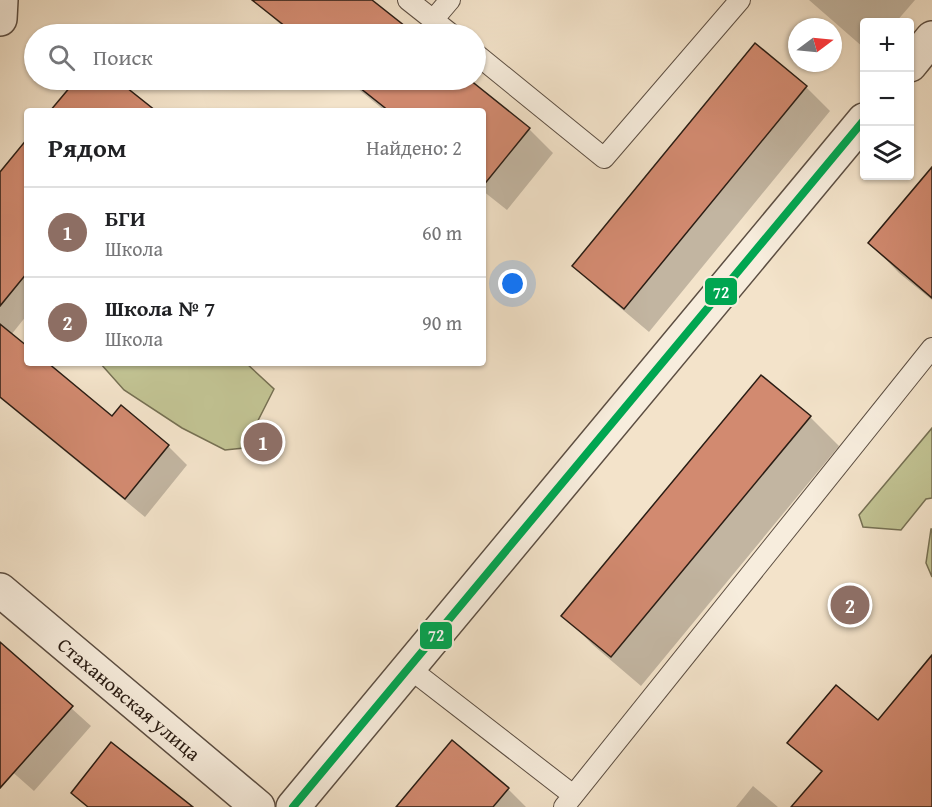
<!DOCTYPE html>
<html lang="ru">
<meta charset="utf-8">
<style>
:root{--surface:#fff;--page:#f2f2f2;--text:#202124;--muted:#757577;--line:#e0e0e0;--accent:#111827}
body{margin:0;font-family:"Gentium Book Plus",serif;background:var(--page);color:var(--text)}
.controls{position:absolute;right:18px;top:18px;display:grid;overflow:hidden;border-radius:6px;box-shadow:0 2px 4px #0004}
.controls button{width:54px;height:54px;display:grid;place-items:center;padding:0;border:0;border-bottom:2px solid var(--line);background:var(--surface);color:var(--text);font:30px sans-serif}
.compass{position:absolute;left:788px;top:18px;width:54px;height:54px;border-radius:50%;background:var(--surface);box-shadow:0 2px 4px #0004;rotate:74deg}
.you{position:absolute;left:513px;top:284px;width:21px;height:21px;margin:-15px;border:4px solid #fff;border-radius:50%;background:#1a73e8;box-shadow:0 0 0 9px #1a73e833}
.badge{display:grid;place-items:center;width:39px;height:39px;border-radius:50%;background:var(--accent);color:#fff;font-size:20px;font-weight:700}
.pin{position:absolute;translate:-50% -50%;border:3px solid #fff;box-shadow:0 2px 6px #0006}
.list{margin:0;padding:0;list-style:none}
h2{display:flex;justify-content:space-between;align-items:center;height:78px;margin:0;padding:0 24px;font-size:26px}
h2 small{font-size:20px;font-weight:400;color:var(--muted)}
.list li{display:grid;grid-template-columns:39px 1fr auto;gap:18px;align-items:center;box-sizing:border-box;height:90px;padding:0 24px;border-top:2px solid var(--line)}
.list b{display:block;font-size:22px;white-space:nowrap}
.list p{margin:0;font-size:20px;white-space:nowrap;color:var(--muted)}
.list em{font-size:20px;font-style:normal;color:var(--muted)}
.icon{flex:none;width:33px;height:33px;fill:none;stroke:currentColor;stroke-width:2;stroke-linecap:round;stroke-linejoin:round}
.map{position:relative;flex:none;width:932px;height:807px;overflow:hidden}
.search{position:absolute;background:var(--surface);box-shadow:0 2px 4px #0004;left:24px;top:24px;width:462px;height:66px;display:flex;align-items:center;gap:15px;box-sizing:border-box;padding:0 21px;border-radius:33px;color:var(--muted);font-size:22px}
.panel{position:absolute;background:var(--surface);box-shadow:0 2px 4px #0004;left:24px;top:108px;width:462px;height:258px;border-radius:6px}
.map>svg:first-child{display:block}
.green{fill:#c1c292;stroke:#767053;stroke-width:1.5}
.shadow{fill:#0003}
.building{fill:#d28a70;stroke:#2a1d14;stroke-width:1.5}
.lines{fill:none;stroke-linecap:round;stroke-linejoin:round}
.service-casing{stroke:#5c4e42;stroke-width:22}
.minor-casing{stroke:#5c4e42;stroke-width:36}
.tertiary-casing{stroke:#5c4e42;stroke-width:36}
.service{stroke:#f7eddd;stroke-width:20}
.minor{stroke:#f7eddd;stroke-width:33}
.tertiary{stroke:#f7eddd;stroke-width:33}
.bus-1-casing{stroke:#f7eddd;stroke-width:12}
.bus-1{stroke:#00a651;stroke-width:8}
.labels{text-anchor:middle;stroke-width:4.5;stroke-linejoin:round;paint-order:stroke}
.street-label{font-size:20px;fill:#2a1d14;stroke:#f7eddd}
.line-badge{stroke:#f7eddd;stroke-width:2}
.badge-label{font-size:16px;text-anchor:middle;font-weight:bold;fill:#fff}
</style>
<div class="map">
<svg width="932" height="807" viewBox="0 0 932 807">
<rect width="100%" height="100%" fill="#f3e3ca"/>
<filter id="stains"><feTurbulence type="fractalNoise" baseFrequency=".00333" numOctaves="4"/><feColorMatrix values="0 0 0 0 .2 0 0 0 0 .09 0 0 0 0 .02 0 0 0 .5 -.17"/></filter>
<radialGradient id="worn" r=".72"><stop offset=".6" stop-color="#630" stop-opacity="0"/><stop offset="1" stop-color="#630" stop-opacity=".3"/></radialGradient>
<!-- green -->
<path class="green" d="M100,363H246L274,389L244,448L225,450L182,428L124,390Z
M932,428V498L926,499L901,530L863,527L859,515Z
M931,529H932V577L926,563Z"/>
<!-- shadow -->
<path class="shadow" d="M258,0H370L412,34H291L256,2Z
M809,0H915L896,22H864V48Z
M755,45L806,87L830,111L649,332L598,289L574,266Z
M78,80H115L154,111H52Z
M347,80H468L529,129L553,153L507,210L483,191V111H385Z
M27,142V315L11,335L27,348V363H45L113,418L168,446L187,465L145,517L0,398V175Z
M932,169V300L899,273L870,243Z
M810,417L839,446L641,686L593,645L564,616Z
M0,644L91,726L34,791L0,761Z
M932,657V807H793L822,773L789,742L878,722Z
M753,786L778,807H736Z
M508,789L526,807H398Z"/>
<!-- building -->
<path class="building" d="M252,0H372L415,34H295Z
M755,43L807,86L624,309L572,266Z
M76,80H117L156,111H50Z
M350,80H470L530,128L483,186V111H389Z
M27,139V273L0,306V172Z
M932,167V298L868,243Z
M0,324L27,346V363H48L112,416L121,405L169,445L125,499L0,397Z
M761,375L811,416L611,657L561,616Z
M0,642L73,706L0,788Z
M932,655V807H791L822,771L787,743L836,685L878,720Z
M452,740L509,788L493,807H396Z
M111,742L193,807H88L71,793Z"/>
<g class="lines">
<defs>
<path id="service" d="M408,0L451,34
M433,20L450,0
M476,54L604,158L740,0
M409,668L573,795
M564,807L932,348"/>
<path id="minor" d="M0,19L1,0
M0,590L258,807"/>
<path id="tertiary" d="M910,65L932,38
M293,807L864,120"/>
</defs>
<!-- service casing -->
<use href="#service" class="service-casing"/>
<!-- minor casing -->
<use href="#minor" class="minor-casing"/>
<!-- tertiary casing -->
<use href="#tertiary" class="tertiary-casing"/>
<!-- service -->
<use href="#service" class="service"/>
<!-- minor -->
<use href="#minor" class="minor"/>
<!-- tertiary -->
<use href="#tertiary" class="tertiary"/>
<defs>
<path id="bus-1" d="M293,807L864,120"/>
</defs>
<!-- bus-1 casing -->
<use href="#bus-1" class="bus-1-casing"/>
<!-- bus-1 -->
<use href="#bus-1" class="bus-1"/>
</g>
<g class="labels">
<!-- street labels -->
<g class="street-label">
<text transform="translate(129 699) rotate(40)" y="7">Стахановская улица</text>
</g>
</g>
<g class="line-badge">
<rect x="704" y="277" width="34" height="29" rx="6" fill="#00a651"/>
<rect x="419" y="621" width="34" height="29" rx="6" fill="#00a651"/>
</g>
<g class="badge-label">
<text x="721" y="298">72</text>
<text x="436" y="641">72</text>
</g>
<rect width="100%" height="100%" filter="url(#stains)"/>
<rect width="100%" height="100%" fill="url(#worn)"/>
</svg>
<div class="controls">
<button>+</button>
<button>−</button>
<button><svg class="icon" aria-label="layers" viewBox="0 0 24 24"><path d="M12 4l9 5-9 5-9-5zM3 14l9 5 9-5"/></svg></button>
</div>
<svg class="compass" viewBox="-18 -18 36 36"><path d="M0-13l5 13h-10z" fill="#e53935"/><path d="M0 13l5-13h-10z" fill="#757577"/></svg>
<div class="you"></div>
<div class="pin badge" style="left:263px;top:442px;background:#8d6e63">1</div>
<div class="pin badge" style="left:850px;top:605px;background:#8d6e63">2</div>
<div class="search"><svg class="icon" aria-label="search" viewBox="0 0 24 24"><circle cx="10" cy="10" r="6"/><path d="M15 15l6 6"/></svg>Поиск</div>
<section class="panel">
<h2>Рядом<small>Найдено: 2</small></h2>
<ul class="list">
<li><span class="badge" style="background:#8d6e63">1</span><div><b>БГИ</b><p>Школа</p></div><em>60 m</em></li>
<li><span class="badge" style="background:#8d6e63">2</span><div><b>Школа № 7</b><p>Школа</p></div><em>90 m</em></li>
</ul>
</section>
</div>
